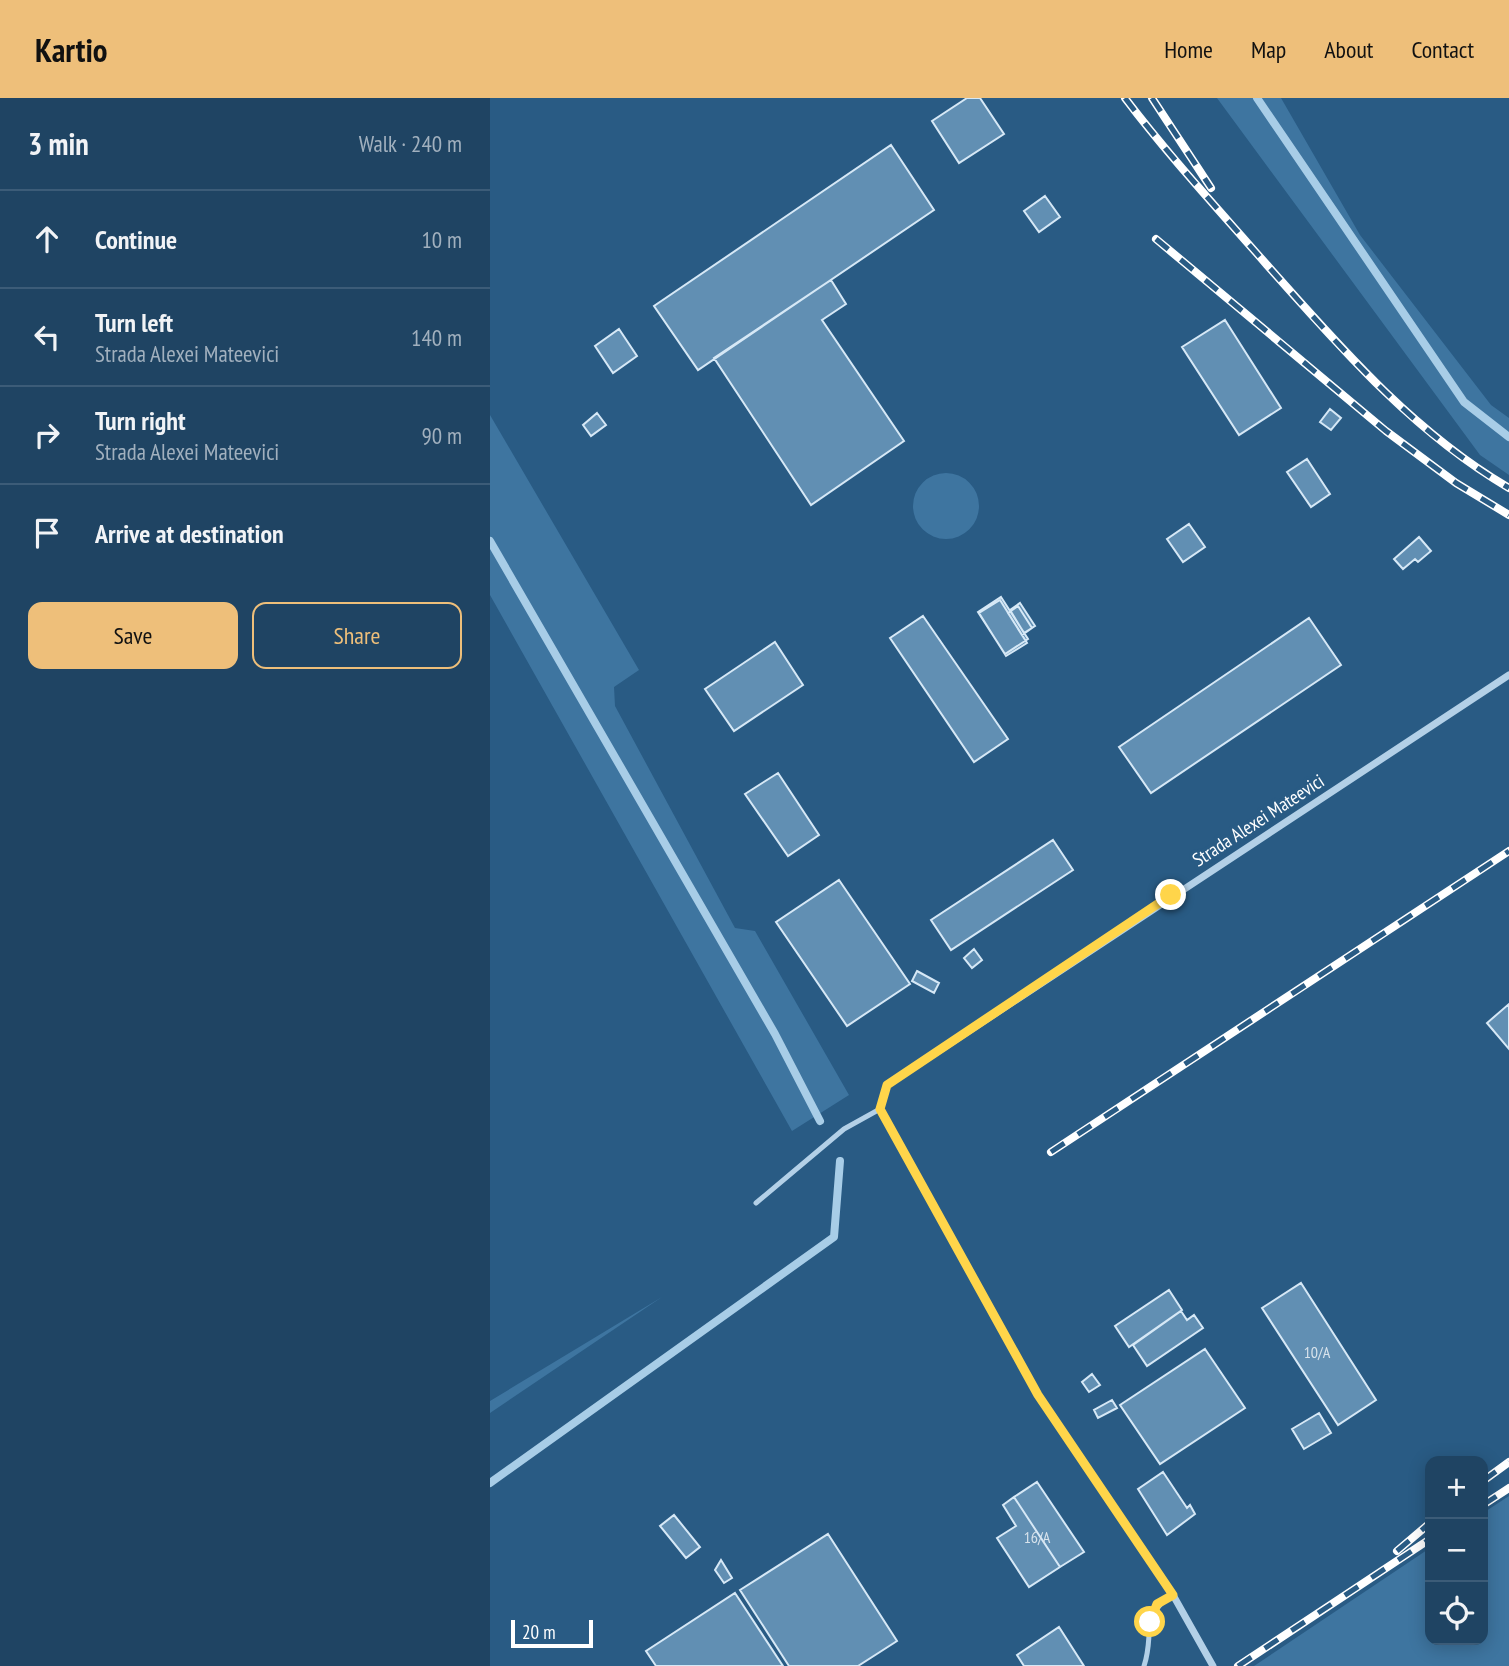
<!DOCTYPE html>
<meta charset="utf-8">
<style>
:root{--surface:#1f4463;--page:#274b69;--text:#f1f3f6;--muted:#a1b0be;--line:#3c5c78;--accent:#eebf7a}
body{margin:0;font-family:"PT Sans Narrow",sans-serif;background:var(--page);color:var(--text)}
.controls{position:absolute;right:21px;bottom:21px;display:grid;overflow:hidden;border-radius:14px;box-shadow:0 4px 18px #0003}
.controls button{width:63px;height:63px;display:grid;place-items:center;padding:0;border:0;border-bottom:2px solid var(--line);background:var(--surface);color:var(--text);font:35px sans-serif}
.scale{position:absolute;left:21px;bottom:18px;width:82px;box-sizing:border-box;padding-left:7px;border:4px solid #fff;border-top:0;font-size:19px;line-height:24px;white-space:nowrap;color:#fff;-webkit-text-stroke:5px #295b84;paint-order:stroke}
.stop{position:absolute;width:21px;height:21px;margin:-16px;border:5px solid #ffd54a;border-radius:50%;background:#fff}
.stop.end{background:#ffd54a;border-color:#fff;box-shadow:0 2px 7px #0008}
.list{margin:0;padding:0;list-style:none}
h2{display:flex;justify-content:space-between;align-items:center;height:91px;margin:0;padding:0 28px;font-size:30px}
h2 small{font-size:23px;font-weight:400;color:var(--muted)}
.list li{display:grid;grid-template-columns:46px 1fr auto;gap:21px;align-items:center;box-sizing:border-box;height:98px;padding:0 28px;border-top:2px solid var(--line)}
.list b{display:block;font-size:26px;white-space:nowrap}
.list p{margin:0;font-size:23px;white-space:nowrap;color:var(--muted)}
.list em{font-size:23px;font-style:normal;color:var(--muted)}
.actions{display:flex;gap:14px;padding:21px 28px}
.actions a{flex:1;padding:16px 0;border:2px solid var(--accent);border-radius:14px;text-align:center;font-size:24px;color:var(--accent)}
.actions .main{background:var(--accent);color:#111}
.icon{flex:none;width:38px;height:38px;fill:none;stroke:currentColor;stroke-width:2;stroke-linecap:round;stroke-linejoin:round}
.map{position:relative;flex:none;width:1019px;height:1568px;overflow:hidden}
header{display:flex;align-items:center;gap:42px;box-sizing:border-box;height:98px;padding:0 35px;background:var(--accent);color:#111}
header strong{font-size:33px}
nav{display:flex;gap:38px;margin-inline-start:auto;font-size:24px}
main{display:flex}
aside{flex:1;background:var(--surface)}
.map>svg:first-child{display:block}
.green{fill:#3e75a0}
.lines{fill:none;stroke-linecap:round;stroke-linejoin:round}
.stream{stroke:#a8cde7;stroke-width:8}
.building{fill:#618fb3;stroke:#d6e8f6;stroke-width:2}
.lane{stroke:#b3d0e7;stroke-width:5}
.street{stroke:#b3d0e7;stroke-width:7}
.rail-casing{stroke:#fff;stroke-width:8}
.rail{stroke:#295b84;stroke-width:5;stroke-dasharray:16;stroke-linecap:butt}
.route{stroke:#ffd54a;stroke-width:9}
.labels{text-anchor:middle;stroke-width:7;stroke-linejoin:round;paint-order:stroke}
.number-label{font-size:16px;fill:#d8e3ec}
.street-label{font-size:19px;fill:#fff;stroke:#295b84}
</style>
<header>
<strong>Kartio</strong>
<nav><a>Home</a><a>Map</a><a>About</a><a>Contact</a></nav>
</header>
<main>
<aside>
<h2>3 min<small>Walk · 240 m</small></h2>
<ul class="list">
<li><svg class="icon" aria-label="ahead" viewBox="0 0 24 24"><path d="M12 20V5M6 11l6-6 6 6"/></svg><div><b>Continue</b></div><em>10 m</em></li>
<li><svg class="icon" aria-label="left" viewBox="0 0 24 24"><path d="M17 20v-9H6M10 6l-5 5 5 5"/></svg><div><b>Turn left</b><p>Strada Alexei Mateevici</p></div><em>140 m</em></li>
<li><svg class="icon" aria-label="right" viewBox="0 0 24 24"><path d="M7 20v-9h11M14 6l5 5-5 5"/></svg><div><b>Turn right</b><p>Strada Alexei Mateevici</p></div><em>90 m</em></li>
<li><svg class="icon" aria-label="arrive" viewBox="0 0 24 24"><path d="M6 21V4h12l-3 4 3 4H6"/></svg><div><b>Arrive at destination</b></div></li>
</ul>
<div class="actions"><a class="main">Save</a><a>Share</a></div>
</aside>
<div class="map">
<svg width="1019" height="1568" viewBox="0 0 1019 1568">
<rect width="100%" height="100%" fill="#295b84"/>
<!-- green -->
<path class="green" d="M727,0H791L870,137L1001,307L1019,320V377L990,357Z
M0,317L149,572L124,589L125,608L245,830L265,833L359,997L302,1033L0,497Z
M423 408a33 33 0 1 1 66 0a33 33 0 1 1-66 0Z
M172,1199L0,1315V1303Z
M1019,1398V1568H764L940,1450V1542H993V1415Z"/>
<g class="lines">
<!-- stream -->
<path class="stream" d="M767,0L974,304L1019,339
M0,443L285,936L330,1023
M0,1385L344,1139L350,1063"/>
</g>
<!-- building -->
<path class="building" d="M477,0H490L514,36L469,65L442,23Z
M401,47L444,112L208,272L164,208Z
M555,98L570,119L549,134L534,113Z
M341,182L356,206L332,222L414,343L321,407L224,260Z
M735,222L791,310L749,337L692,249Z
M129,231L147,258L123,275L105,248Z
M840,311L851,320L841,332L830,324Z
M107,315L116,327L101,338L93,327Z
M817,361L840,396L821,409L797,374Z
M699,426L715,449L693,464L677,441Z
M929,439L941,453L928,464L925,461L913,471L904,461Z
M511,499L538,541L515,556L488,514Z
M510,502L537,545L516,558L489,515Z
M530,505L545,528L534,535L520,512Z
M528,508L542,530L532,537L518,515Z
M433,518L518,641L484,664L400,540Z
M819,520L851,567L661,695L629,649Z
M285,544L313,587L244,633L215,591Z
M288,675L329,737L298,758L255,696Z
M563,742L583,772L461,852L441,822Z
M349,782L420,886L357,928L286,824Z
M484,851L492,862L482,870L474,860Z
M427,873L449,885L444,895L422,883Z
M1019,906V951L997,925Z
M811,1185L886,1302L848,1327L772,1210Z
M679,1192L692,1212L639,1249L625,1228Z
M691,1213L697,1222L704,1217L713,1230L657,1268L643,1247Z
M715,1251L755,1310L670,1366L630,1307Z
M602,1276L610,1287L599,1294L592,1284Z
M622,1302L627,1310L608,1320L604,1312Z
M829,1315L841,1335L814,1351L802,1331Z
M673,1374L697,1410L700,1407L705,1416L677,1437L648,1391Z
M547,1384L594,1454L570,1469L524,1399Z
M524,1399L570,1469L539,1489L507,1440L526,1428L513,1407Z
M184,1417L210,1449L196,1460L170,1428Z
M338,1436L407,1543L368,1568H299L250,1492Z
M231,1462L242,1480L234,1485L225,1472Z
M245,1495L293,1568H166L156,1553Z
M569,1529L594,1568H534L527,1557Z"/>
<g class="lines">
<!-- lane -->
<path class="lane" d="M266,1105L354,1031L390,1011
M654,1568C665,1536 649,1517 683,1497"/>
<!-- street -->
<path class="street" d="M723,1568L683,1497L548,1297L390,1011L397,987L1019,577"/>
<defs>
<path id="rail" d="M635,0C679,58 729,112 777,167C850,249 923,334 1019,390
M662,0L721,90
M666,141L896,333L966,385L1019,417
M561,1054L1019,753
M993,1383L1019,1364
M993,1407L1019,1390
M907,1453L940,1425
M748,1568L940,1441"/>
</defs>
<!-- rail casing -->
<use href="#rail" class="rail-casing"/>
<!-- rail -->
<use href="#rail" class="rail"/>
</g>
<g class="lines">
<!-- route -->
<path class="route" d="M660,1524L667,1506L683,1497L548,1297L390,1011L397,987L681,797"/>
</g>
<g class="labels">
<!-- number labels -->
<g class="number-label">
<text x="827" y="1260">10/A</text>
<text x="547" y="1445">16/A</text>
</g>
<!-- street labels -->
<g class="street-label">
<text transform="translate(768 722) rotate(-33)" y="7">Strada Alexei Mateevici</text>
</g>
</g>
</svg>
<div class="controls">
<button>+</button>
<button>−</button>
<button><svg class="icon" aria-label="locate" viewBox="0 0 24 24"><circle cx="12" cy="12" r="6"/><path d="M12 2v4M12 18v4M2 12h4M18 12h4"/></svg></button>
</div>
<div class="scale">20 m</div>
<div class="stop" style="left:660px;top:1524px"></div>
<div class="stop end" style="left:681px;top:797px"></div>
</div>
</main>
